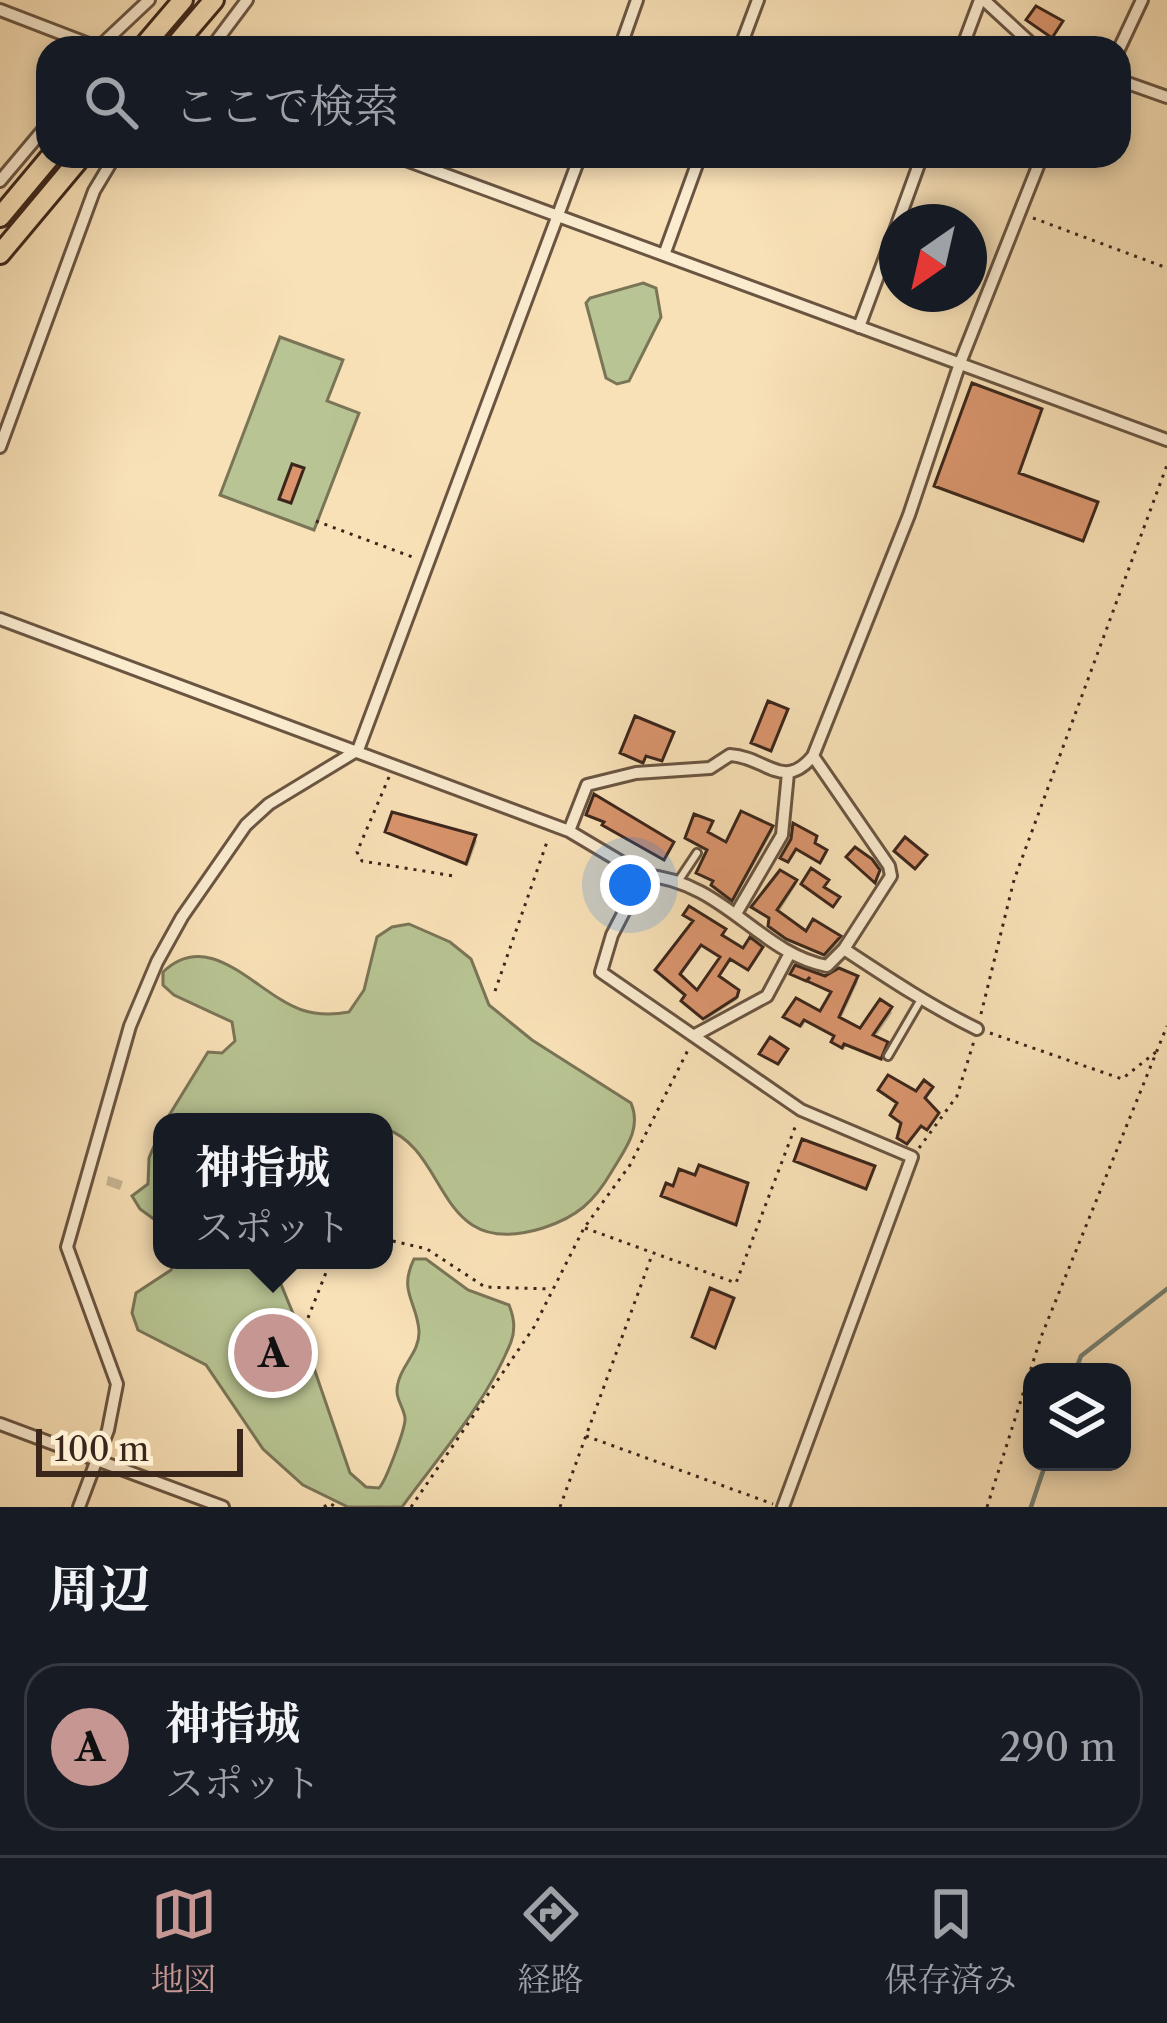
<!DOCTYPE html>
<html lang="ja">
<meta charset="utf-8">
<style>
:root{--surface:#171b24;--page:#20242c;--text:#f1f3f6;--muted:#9ea1a6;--line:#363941;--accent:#c59692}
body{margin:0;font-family:"Libre Caslon Text","Noto Serif JP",serif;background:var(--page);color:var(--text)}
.controls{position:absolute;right:36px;bottom:36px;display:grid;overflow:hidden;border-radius:24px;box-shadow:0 6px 18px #0003}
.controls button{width:108px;height:108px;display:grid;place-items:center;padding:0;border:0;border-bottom:3px solid var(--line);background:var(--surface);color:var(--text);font:60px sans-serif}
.compass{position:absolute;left:879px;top:204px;width:108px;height:108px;border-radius:50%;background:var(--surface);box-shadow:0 6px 18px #0003;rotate:214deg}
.scale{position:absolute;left:36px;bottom:30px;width:207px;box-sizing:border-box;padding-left:12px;border:6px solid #3b261b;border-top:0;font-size:33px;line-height:42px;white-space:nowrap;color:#3b261b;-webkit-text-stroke:9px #fbecd0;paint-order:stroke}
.you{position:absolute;left:630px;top:885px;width:42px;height:42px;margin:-30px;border:9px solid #fff;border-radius:50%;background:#1a73e8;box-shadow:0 0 0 18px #1a73e833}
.badge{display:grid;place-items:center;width:78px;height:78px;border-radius:50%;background:var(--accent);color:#111;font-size:39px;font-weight:700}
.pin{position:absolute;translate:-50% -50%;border:6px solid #fff;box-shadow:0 3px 12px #0006}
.popup{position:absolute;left:153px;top:1113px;width:240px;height:156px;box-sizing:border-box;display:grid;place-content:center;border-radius:24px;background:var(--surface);filter:drop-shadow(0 3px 9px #0005);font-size:39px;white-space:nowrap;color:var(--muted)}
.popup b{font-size:45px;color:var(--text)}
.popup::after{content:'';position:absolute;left:50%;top:100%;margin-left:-24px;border:24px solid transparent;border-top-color:var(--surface)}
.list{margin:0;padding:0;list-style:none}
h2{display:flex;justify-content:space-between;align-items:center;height:156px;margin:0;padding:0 48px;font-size:51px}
h2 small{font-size:39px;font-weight:400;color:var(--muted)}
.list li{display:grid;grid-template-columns:78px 1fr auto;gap:36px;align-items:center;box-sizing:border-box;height:168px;margin:0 24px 24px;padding:0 24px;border:3px solid var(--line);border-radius:36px}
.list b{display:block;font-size:45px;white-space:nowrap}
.list p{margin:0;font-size:39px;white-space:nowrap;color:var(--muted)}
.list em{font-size:39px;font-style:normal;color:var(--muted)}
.icon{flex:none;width:66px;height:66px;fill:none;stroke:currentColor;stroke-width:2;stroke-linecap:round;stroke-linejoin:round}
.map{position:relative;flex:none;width:1167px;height:1507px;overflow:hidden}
.search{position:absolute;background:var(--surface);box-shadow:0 6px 18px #0003;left:36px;right:36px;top:36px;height:132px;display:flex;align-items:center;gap:30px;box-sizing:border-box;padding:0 42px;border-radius:36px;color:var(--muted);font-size:45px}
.sheet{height:348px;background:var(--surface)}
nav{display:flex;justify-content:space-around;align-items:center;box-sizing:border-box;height:168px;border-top:3px solid var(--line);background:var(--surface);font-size:33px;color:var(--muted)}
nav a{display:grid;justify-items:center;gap:6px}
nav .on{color:var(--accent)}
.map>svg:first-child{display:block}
.green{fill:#b8c493;stroke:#7a7557;stroke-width:3}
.shadow{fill:#0003;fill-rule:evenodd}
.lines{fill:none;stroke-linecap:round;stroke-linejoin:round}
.stream{stroke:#768174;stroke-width:4.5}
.building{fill:#da956d;stroke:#3b261b;stroke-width:3;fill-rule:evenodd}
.service-casing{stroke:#6a5542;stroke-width:12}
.minor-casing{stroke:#6a5542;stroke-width:16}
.trunk-casing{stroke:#3b261b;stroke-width:24}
.path{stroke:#3b261b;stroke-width:3;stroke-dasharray:3 6;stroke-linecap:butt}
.service{stroke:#fbecd0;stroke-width:6}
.minor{stroke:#fbecd0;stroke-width:10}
.trunk{stroke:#f9e1b7;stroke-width:18}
</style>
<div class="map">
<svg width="1167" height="1507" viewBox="0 0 1167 1507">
<rect width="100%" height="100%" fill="#f9e1b7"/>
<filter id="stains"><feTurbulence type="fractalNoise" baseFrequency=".00167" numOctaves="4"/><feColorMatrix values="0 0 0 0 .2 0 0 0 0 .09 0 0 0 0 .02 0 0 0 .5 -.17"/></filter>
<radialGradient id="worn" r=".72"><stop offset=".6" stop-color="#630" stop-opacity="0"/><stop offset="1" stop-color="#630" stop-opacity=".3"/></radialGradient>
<!-- green -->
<path class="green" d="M643,283L656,288L661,317L629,381L617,384L606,378L586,303L590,298Z
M280,337L343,360L327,401L359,413L314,530L220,495Z
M409,924L450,942L471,959L489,1005L532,1040L631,1103C642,1129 625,1149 612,1171C594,1202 577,1217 543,1228C434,1262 451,1150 384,1128V1122H165L208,1052L222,1053L235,1041L232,1022L174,995L163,985V972C211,926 257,995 302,1010C317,1015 333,1015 349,1012L364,990L377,937L392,927Z
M162,1127V1225L140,1209L132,1196L148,1184L149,1158Z
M414,1259H426L468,1290L509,1305C514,1317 516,1329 511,1342C487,1402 440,1455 402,1507H348L303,1485L263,1449L206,1365L138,1330L132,1313L136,1293L171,1270L175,1260H271L306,1345L350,1473L366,1487L379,1488C386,1481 406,1427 405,1418C403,1404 394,1399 398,1383C402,1364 420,1352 419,1331C417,1301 398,1292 414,1259Z"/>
<!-- shadow -->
<path class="shadow" d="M710,823L709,836L728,846L771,828L773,831L734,901L716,888V883L701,876L709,852L688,838Z
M388,832L474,838L477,841L468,866Z
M794,882L796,885L778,914L807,935L839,938L840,941L827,957L773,930L771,920L755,907Z
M723,931L722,939L744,952L762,951L750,970L732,959L718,979L737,992V1000L706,1020L686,1003L688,996L659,971ZM703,945L722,958L697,994L679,978Z
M794,973L856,979L858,982L840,1021L861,1032L890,1009L892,1013L874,1039L888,1048L883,1061L846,1046L844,1050L836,1045V1038L806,1021L802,1028L789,1020L787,1017L821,1015L833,994Z
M108,1176L123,1181L120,1190L106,1185Z"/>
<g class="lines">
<!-- stream -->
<path class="stream" d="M1075,1372L1081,1356L1167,1289
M1031,1507L1046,1462"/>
</g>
<!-- building -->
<path class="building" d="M1036,6L1063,21L1052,38L1026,20Z
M972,383L1042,409L1019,473L1098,502L1083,541L934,486Z
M292,464L304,468L291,503L279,499Z
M768,701L788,709L771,751L751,743Z
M635,716L674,732L662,761L646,756L643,763L620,753Z
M594,794L674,842L664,860L602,825L604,822L586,815Z
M741,811L773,826L732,901L711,885L713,881L696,873L707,850L685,838L694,814L713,821L708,832L726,842Z
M392,812L476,835L466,864L385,832Z
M793,823L817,836L815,843L827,850L820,863L796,849L788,862L780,858L791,839Z
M905,837L927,855L915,869L894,851Z
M855,847L872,859L880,870L875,883L846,857Z
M811,868L829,880L824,887L840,897L833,907L801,884Z
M780,870L797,880L777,910L806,931L813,919L841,936L824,955L786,939L768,926L769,918L751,907Z
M689,906L726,929L722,935L743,948L750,937L763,947L748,970L730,959L719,976L739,990L737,997L703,1019L681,1001L685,995L655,970L693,921L683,915ZM701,945L720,957L697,990L680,974Z
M795,965L825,976L839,968L858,976L839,1017L860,1028L880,999L892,1007L873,1035L888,1042L881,1059L844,1044L842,1048L831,1042L834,1036L804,1020L800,1026L783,1017L796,998L820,1011L831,992L807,981L810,977L806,981L790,974Z
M770,1037L788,1049L778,1064L759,1054Z
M888,1075L916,1091L924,1080L933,1087L925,1098L939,1113L927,1130L921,1126L907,1144L897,1138L901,1123L890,1115L897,1103L878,1090Z
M802,1139L875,1166L866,1189L794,1161Z
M699,1165L748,1183L736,1225L661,1196L666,1183L673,1186L679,1169L695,1175Z
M710,1288L734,1298L715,1348L692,1337Z"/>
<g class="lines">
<defs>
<path id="service" d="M679,880L697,853
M888,1056L920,1001"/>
<path id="minor" d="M984,0L1036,48
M0,10L99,48
M98,48L149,0
M211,48L247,0
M620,48L637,0
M740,48L758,0
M962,48L980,0
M1119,49L1142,0
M1119,80L1167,97
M395,156L1167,440
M0,181L48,124
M898,222L922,156
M664,255L700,156
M859,327L897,225
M0,447L94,191L115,156
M0,619L569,831L643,875L612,935L601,972L801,1110L912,1157L783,1507
M813,756L889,866L891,876L844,949
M569,831L587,785L636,773L710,768L730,755C766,757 783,792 813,756L909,515L960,363L1042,156
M643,875C724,881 759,953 827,966L844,949C888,978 930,1006 977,1029
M737,912L782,835L788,773
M695,1035L767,996L790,953
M0,1424L223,1507
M79,1507L108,1430L117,1384L67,1247L130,1026L157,962L182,917L246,825L269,804L358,750L580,156"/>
<path id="trunk" d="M142,48L183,0
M173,48L214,0
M0,217L51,156
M0,254L82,156"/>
</defs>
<!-- service casing -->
<use href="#service" class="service-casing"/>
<!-- minor casing -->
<use href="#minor" class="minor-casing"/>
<!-- trunk casing -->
<use href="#trunk" class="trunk-casing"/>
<!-- path -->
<path class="path" d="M1033,218L1167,268
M316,521L415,558
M389,777L357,852L362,861L454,876
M495,991L548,839
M981,1014L1014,880L1167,465
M990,1033L1122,1079L1156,1052
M919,1148L957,1096L974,1041
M585,1228L736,1283L797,1122
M384,1239L427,1249L485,1287L550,1289
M298,1343L331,1260
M586,1436L773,1504
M324,1507L329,1503L336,1507
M411,1507L534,1327L584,1228L630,1165L689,1048
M560,1507L652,1255
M987,1507L1041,1337L1167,1026"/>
<!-- service -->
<use href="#service" class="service"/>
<!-- minor -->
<use href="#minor" class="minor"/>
<!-- trunk -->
<use href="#trunk" class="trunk"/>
</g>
<rect width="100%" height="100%" filter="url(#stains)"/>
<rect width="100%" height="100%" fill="url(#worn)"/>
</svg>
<div class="controls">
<button><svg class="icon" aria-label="layers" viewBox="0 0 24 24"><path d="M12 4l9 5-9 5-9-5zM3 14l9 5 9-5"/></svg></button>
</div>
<svg class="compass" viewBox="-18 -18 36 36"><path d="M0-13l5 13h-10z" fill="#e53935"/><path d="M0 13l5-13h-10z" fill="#9ea1a6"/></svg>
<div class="scale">100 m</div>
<div class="you"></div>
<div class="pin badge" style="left:273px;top:1353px">A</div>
<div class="popup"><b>神指城</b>スポット</div>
<div class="search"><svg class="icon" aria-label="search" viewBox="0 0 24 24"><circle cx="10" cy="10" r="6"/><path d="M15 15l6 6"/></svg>ここで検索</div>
</div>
<section class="sheet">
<h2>周辺<small></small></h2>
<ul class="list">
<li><span class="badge">A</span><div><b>神指城</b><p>スポット</p></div><em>290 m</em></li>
</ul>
</section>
<nav>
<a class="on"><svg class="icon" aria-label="map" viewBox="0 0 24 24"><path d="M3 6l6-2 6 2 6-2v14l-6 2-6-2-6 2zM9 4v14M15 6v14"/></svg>地図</a>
<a><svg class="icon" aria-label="directions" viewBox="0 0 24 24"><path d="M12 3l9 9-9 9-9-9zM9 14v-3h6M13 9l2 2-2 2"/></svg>経路</a>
<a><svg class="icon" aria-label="saved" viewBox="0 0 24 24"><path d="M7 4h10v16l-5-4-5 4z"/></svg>保存済み</a>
</nav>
